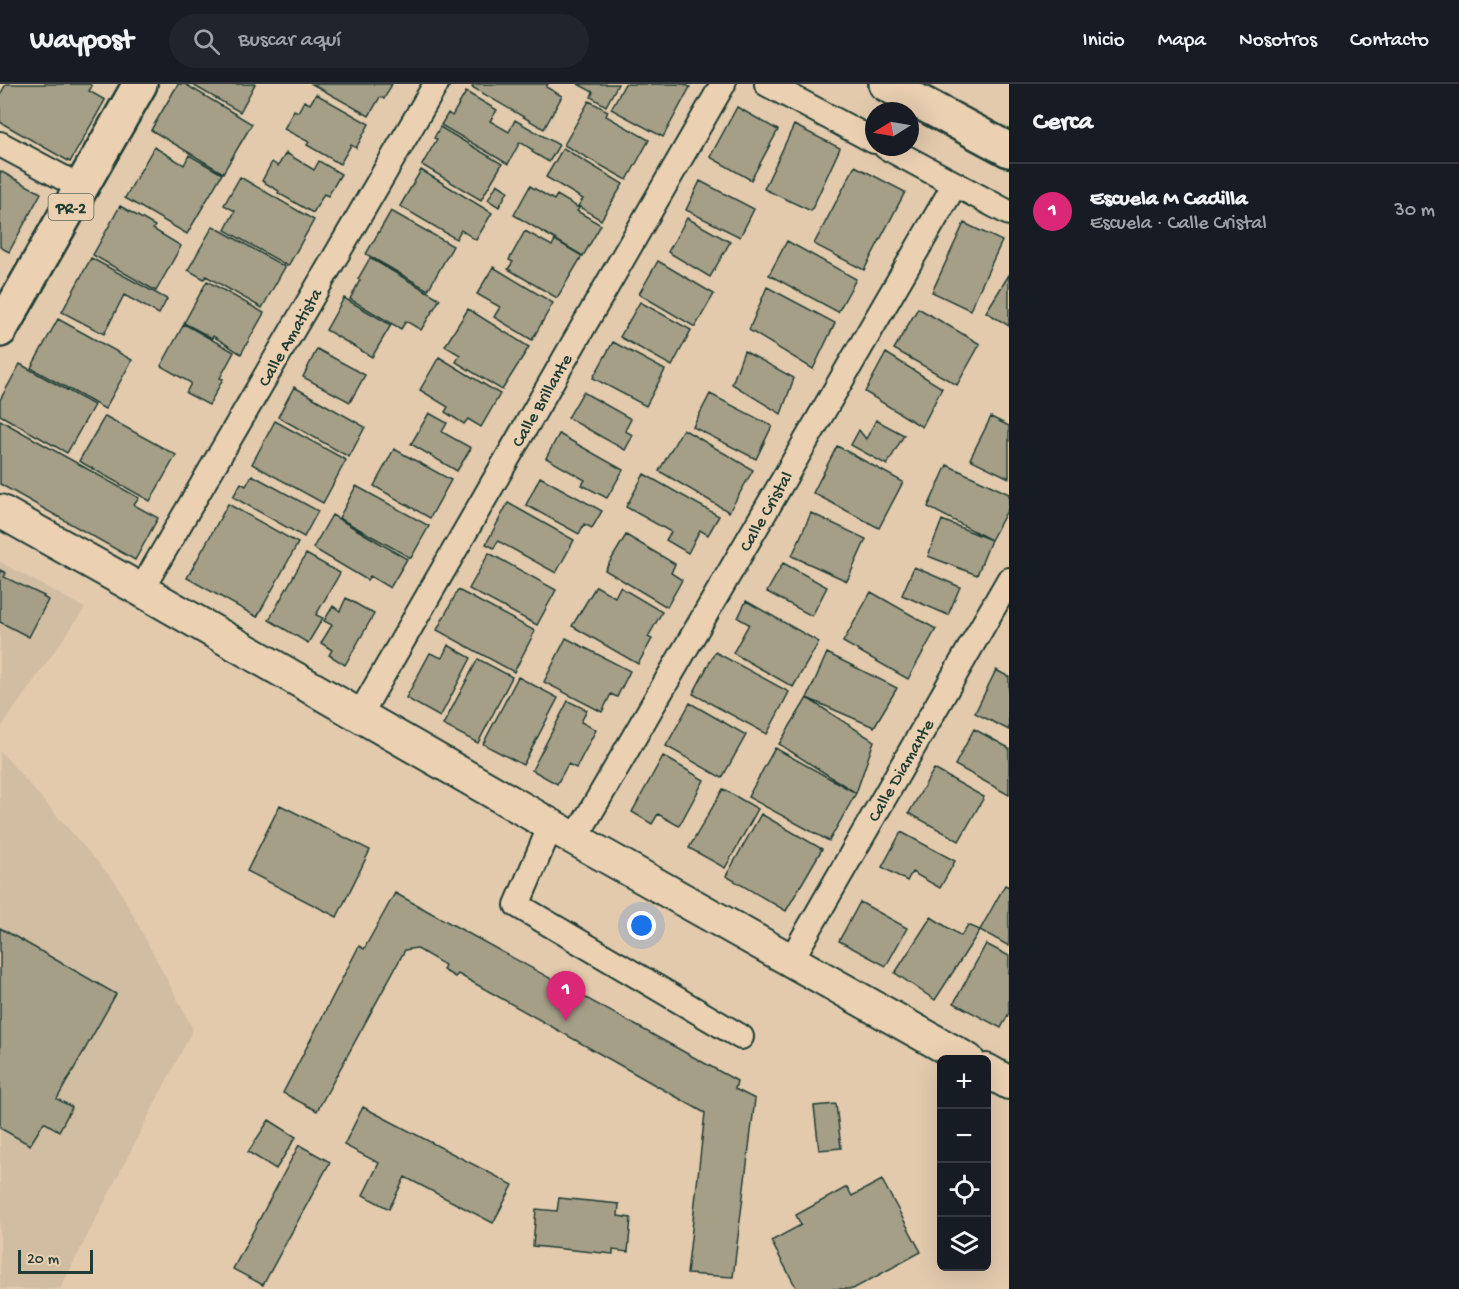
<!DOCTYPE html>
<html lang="es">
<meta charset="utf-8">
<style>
:root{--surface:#171b24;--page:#20242c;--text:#f1f3f6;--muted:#9ea1a6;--line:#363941;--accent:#db2777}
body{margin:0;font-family:"Gochi Hand",sans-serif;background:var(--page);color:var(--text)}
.controls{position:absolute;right:18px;bottom:18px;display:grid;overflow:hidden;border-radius:9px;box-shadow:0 6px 24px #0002}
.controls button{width:54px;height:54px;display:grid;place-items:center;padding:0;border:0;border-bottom:2px solid var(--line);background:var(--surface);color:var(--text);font:30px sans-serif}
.compass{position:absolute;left:865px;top:18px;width:54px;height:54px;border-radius:50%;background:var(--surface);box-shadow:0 6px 24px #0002;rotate:259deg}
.scale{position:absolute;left:18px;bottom:15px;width:75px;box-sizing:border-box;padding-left:6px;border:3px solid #1f3d34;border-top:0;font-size:16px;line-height:21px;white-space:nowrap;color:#1f3d34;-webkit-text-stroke:4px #ebd0b2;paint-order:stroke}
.you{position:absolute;left:642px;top:842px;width:21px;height:21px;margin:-15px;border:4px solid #fff;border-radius:50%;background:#1a73e8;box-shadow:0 0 0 9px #1a73e833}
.badge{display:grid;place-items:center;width:39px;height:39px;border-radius:50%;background:var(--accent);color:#fff;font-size:20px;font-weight:700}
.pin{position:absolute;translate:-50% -50px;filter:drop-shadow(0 2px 3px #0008)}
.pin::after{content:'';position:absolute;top:32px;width:21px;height:18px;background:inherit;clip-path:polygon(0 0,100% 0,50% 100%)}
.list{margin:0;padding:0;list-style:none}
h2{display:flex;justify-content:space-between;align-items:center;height:78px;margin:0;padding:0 24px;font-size:26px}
h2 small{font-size:20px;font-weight:400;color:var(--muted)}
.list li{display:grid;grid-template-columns:39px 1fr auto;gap:18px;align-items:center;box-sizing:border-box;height:96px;padding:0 24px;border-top:2px solid var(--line)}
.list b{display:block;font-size:22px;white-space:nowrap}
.list p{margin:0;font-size:20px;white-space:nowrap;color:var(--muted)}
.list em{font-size:20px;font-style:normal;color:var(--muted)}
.icon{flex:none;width:33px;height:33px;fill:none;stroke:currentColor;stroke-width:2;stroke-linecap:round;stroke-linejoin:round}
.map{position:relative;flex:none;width:1009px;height:1205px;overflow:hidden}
header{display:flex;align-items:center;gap:36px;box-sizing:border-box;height:84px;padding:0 30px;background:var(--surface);border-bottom:2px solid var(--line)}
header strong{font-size:28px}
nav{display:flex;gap:33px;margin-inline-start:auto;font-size:21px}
.search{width:420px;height:54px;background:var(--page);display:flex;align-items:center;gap:15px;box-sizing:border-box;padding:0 21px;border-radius:33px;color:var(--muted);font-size:22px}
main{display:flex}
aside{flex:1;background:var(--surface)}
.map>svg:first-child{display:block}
.built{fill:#d1bda2}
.building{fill:#a69f88;stroke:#1f3d34;stroke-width:1.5}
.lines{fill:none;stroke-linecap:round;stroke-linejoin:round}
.minor-casing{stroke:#1f3d34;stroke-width:28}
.tertiary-casing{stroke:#1f3d34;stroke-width:36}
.primary-casing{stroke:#1f3d34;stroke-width:38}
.minor{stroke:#ebd0b2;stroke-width:24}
.tertiary{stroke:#ebd0b2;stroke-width:32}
.primary{stroke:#ebd0b2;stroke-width:33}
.labels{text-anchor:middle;stroke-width:6;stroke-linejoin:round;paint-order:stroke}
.shield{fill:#ebd0b2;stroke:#5c695a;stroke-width:1.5}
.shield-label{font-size:16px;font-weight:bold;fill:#1f3d34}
.street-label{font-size:18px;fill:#1f3d34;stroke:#ebd0b2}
</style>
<header>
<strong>Waypost</strong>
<div class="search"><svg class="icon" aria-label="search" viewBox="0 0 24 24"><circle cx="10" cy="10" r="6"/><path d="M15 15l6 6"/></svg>Buscar aquí</div>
<nav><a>Inicio</a><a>Mapa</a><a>Nosotros</a><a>Contacto</a></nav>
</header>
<main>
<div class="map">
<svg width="1009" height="1205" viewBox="0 0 1009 1205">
<rect width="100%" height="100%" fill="#e3caad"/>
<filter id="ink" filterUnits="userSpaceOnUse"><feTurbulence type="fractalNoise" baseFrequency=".0167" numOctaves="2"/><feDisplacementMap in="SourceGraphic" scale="12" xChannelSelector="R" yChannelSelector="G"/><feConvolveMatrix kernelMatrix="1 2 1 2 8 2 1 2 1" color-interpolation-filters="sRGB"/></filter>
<g filter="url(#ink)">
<!-- built -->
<path class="built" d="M0,478L85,524L0,645Z
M0,667L116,799L193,945L60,1205H0Z"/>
<!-- building -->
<path class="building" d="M6,0H89L92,2L89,7L105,16L70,78L0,38V11Z
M178,0H185L252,40L223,89L151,46Z
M191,0H255L240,28Z
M312,0H392L384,15L380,13L369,32Z
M474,0H548L546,3L562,12L544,45L472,3Z
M578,0H618L606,22L591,13L593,8Z
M625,0H684L690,3L663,53L611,25Z
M466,8L497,26L490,37L509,48L515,36L559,61L549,78L532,68L533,66L520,58L508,80L441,41L448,29L452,32Z
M316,10L369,40L356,64L351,61L340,80L307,61L309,58L284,45L294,26L298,28L304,17L310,20Z
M589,17L608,27L606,32L649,56L627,96L564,61Z
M737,23L778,46L751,96L710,73Z
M794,41L840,64L811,127L764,105Z
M440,43L502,80L481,116L422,81L437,55L434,54Z
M154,63L184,81L189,71L222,90L187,150L125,114Z
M563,64L623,100L601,136L578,122L583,115L546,93Z
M286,69L314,86L319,77L341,90L328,112L324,110L313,129L278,109L279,107L262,97L272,78L278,82Z
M855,82L905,108L864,186L814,160Z
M421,86L492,129L476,156L461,146L456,155L400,122Z
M0,87L41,109L9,168L0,163Z
M240,93L314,136L288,182L225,146L235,127L224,121Z
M700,97L754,125L740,153L686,126Z
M497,100L508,107L499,123L488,116Z
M530,102L554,116L557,111L579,124L577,127L601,141L583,172L514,131Z
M120,122L155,142L153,145L181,162L156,207L93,171Z
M391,127L453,162L428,206L366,170Z
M687,134L730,158L710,193L668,168Z
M964,139L1002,157L970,226L932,208Z
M213,142L285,183L262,224L206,192L204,195L188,186Z
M525,147L552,162L555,156L582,172L557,214L508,185L513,178L509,176Z
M787,157L856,195L838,228L769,191Z
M91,174L167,215L159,230L124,211L104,250L62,228Z
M370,174L440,215L421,246L406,237L401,245L350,215L360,196L358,195Z
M658,177L714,210L695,243L639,210Z
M493,183L553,219L532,256L494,233L500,223L477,210Z
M1009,191V242L986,228Z
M207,197L264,229L241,270L213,252L212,254L184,239Z
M767,203L835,239L813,285L749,246Z
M344,214L391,241L372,273L326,246Z
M640,218L691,246L672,282L620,253Z
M918,224L980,260L957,301L894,265Z
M468,225L529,263L502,306L456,278L460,271L445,262Z
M58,235L132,276L105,325L31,284Z
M184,240L234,268L220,294L223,295L209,321L186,309L191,299L161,282Z
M613,258L665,286L646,322L593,294Z
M317,265L365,291L350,318L303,293Z
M744,267L794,294L781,330L732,300Z
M886,269L942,304L922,343L865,308Z
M439,273L500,310L481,343L468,335L464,340L445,328L448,323L420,306Z
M20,280L94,321L67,369L0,331V316Z
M294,303L365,343L349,373L278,333Z
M583,308L631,335L625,347L633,351L625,366L568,334Z
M710,310L772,342L756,375L693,343Z
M429,329L447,339L442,348L471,364L457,387L411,360Z
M105,332L176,371L150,417L79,377Z
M991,333L1009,342V394L970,375Z
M0,336L139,414L134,421L158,434L135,476L0,400Z
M876,336L904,351L887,381L851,361L859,346L866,355Z
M275,337L346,376L323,419L252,380Z
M683,345L753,386L729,428L659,387Z
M559,350L623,386L607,414L582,401L585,396L546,374Z
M837,362L903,398L879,444L813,409Z
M394,365L451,396L430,434L374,402Z
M947,381L1009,410V423L991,456L928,423Z
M644,390L719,432L708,451L700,446L688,469L666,456L671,448L626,423Z
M252,391L318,427L304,453L233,413L241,399L246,402Z
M540,393L602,427L592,444L584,440L579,450L526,421Z
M356,402L429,442L411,474L339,434Z
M508,419L574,456L556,489L498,457L494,464L486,460Z
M228,420L298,459L257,533L187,494Z
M811,429L866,455L847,497L792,472Z
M332,431L407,475L390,504L370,492L367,496L313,464Z
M942,436L991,456L977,491L928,472Z
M626,451L675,480L671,489L682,496L667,523L605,486Z
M489,469L556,506L537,541L469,505Z
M306,470L340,489L316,531L323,534L308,559L269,536Z
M783,479L827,503L812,532L767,508Z
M914,483L960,503L948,531L902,511Z
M0,486L6,489L4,493L44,512L43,513L48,516L29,553L0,538Z
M596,502L615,513L620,503L662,528L648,553L652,555L638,580L572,542Z
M458,506L535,547L514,588L437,546Z
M871,508L936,545L908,595L843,558Z
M346,514L374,530L345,581L329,571L332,566L321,559L332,541L324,537L333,522L340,527Z
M746,517L819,558L793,603L733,569L749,540L738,534Z
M566,554L630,587L617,613L611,610L602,628L544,598Z
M448,561L471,574L440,633L406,614L430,569L442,574Z
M715,568L789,608L767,650L693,610Z
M827,569L897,604L874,643L807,614Z
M478,575L512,593L478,659L443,641Z
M996,586L1009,593V646L975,629Z
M518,593L558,614L523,681L483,660Z
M807,614L874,657L856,709L779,660Z
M568,617L587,626L581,638L596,646L576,684L568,680L557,700L532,686Z
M690,619L746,651L722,694L666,662Z
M974,645L1009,664V711L955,681Z
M775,664L856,709L829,757L748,713Z
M663,672L704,696L679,742L658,730L652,740L632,728Z
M934,685L984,713L959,757L909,729Z
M723,705L758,725L725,784L689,764Z
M280,721L370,766L337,833L247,787Z
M761,730L822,765L786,827L726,792Z
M901,748L955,777L940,804L912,788L907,797L882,783Z
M1005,801L1009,803V862L980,846Z
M395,809L737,997L735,1005L755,1015L733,1193L687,1190L705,1029L458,890L455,893L443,886L445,881L416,864L405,866L317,1027L283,1009L359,862L364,865Z
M860,818L907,844L886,882L839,857Z
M931,833L961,852L968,841L980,846L935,916L895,889Z
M0,844L116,910L57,1015L72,1023L59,1047L44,1038L30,1061L0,1044Z
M986,860L1009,872V929L1001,944L954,919Z
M836,1020L841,1064L819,1066L814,1022Z
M363,1023L513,1101L493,1139L405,1093L389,1125L363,1111L379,1079L344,1061Z
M269,1036L296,1053L276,1085L248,1068Z
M299,1061L330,1078L263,1201L233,1185Z
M882,1096L921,1168L853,1205H797L771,1157L801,1141L796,1131L847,1103L852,1112Z
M559,1114L619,1120L618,1132L631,1134L628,1168L613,1166V1170L533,1162L536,1125L557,1127Z"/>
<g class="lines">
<defs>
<path id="minor" d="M767,0L874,57
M0,60L82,104
M886,63L1009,129
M141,506L436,0
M359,632L723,0
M551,741L517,821L741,953
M575,755L955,100
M791,876L1009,496"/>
<path id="tertiary" d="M0,427L141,506L575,755L968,976
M986,986L1009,999"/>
<path id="primary" d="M886,0L1009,66
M0,246L140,0"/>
</defs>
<!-- minor casing -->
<use href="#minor" class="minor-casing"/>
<!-- tertiary casing -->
<use href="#tertiary" class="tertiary-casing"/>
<!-- primary casing -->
<use href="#primary" class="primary-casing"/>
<!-- minor -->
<use href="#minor" class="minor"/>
<!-- tertiary -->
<use href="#tertiary" class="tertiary"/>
<!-- primary -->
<use href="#primary" class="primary"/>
</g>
</g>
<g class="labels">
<!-- shield labels -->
<rect class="shield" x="48.5" y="110" width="45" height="26" rx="4.5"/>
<g class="shield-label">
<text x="71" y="129">PR-2</text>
</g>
<!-- street labels -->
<g class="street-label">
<text transform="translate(289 253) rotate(-60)" y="6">Calle Amatista</text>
<text transform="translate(541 316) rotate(-60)" y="6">Calle Brillante</text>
<text transform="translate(765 427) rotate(-60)" y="6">Calle Cristal</text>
<text transform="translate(900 686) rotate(-60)" y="6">Calle Diamante</text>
</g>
</g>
</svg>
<div class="controls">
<button>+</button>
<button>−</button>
<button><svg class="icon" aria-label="locate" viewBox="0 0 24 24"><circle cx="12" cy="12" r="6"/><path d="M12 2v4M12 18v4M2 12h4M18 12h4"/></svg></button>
<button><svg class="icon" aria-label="layers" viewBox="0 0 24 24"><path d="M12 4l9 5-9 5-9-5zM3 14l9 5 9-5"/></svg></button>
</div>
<svg class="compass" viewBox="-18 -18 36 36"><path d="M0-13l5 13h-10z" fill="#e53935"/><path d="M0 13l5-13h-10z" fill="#9ea1a6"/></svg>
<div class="scale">20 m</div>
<div class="you"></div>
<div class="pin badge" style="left:566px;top:937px">1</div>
</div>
<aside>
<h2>Cerca<small></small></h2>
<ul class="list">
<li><span class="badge">1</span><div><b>Escuela M Cadilla</b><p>Escuela · Calle Cristal</p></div><em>30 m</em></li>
</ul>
</aside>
</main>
